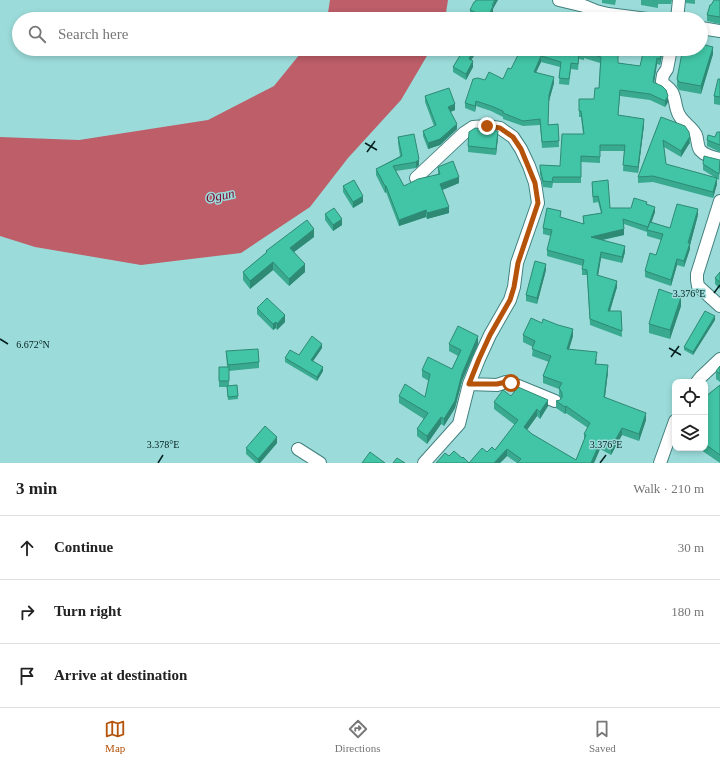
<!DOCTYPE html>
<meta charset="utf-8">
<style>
:root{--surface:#fff;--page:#f6f6f6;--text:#222;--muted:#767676;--line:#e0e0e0;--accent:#b45309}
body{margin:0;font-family:"Times New Roman",serif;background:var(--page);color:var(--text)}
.controls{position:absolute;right:12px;bottom:12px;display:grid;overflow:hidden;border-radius:8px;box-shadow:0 2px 6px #0003}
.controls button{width:36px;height:36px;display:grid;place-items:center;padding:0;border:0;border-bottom:1px solid var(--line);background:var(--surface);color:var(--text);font:20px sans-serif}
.stop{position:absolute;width:12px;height:12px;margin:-9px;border:3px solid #b45309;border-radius:50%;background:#fff}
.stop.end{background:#b45309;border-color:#fff;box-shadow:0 1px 4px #0008}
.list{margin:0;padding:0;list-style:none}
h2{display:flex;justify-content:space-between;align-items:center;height:52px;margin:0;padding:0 16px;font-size:17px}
h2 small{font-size:13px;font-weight:400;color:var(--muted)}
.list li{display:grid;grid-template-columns:26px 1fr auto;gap:12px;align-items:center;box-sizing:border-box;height:64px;padding:0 16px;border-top:1px solid var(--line)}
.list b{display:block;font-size:15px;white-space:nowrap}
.list em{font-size:13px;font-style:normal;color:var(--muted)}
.icon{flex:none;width:22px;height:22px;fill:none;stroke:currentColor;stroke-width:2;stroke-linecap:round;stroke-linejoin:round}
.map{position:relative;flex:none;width:720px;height:463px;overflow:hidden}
.search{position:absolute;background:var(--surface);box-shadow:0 2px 6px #0003;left:12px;right:12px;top:12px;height:44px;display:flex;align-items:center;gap:10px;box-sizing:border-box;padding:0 14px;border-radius:22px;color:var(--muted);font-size:15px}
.sheet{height:244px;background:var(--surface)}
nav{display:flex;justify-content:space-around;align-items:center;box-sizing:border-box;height:56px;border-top:1px solid var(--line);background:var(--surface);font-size:11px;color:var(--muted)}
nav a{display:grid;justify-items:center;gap:2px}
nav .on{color:var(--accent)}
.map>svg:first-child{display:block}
.water{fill:#bd5e69}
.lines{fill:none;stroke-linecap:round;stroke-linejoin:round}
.street-casing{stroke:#42817f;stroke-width:14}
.street{stroke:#fff;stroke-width:12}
.wall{fill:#39a98f}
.shaded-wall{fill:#2e8a74}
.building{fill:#42c5a6;stroke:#2e8a74}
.route{stroke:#b45309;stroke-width:5}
.ticks{fill:none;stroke:#031e1e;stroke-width:1.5}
.labels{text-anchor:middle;stroke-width:3;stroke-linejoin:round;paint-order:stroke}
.water-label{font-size:13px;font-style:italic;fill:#7f0028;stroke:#9bdcda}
.ticks-label{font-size:10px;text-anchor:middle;fill:#031e1e;stroke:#9bdcda;stroke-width:3;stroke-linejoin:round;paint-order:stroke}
</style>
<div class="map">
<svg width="720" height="463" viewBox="0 0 720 463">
<rect width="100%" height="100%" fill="#9bdcda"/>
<!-- water -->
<path class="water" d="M330,0H448L445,19H327Z
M304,49H431L401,100L348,158L310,207L241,253L141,265L35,247L0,236V137L79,140L208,120L274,86Z"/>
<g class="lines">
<defs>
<path id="street" d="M559,0L584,6L596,11L608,14L647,19
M677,19L679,0
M701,28L720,31
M671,49L667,69L663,75L662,81C664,86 669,87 672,92C675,97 675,104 677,110C680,122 691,125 696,135C698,140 697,146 700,150C705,156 713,157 720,159
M416,178L464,133L473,127L487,126L500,128L513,137L521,149L529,166L535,183L538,203L517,263L514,287L510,300L490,335L479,359L469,384L459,424L424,463
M720,201L697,274V280L698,286L720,306
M697,382L701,377L720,359
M469,384L497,385L506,382L511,383L555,401
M298,449L320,463
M660,463L675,421"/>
</defs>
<!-- street casing -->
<use href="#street" class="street-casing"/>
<!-- street -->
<use href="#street" class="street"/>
</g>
<!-- wall -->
<path class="wall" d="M602,0H616L615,5L602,3Z
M640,0H672L671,4H658V8L641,5V0Z
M686,0H695V4L686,3Z
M720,0V24L707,21V15L711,5Z
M493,9V12L490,19H477L470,16V10Z
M458,49H478L471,60L473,67L466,80L453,72V67L462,52L458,50Z
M521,49H615L614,51L618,63L640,66L644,49H663L660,65L657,64L654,83L668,102L665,107L650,100L620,96L618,116L644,125L638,173L623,171L624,151H600V163L581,162V183H553L552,188L543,187L540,174V165L560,166L583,134L581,117H579V99H594L599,88L600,63L584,58V60L579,59L578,70L571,69L569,85L559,84L560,67L541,62L536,72L554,83L549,101L548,125L558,124L559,147L542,148L540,125L523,126L503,119V117L491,111L476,106L475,112L465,108V103L485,80L503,79L511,69Z
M713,54L701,94L679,90L677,86V79L692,55Z
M720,79V105L714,104V96Z
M425,96L455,110L450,112L457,129L440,145L428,149L423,136V131L434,126L425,102Z
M661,117L690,138V144H689L681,157L664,147L666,164L717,184L713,198L653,182L638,183V177Z
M720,132V152L707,146V140L715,137Z
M398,137L419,165L416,168L396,171L404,186L438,174V167L459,183L442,190L449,213L427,219L426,217L399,226L386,192L385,193L376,175V169L400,156L398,143Z
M498,137L496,155L468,152V146Z
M718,160H720L719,180L703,170V164Z
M592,182L610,208H631L647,204L655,212L651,222L670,228L698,215L690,245V249L684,267L677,265L671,286L645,277V271L656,255L661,240L647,236V232L624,224V235L603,240L625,252L622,263L601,258L598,276L617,287L610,311H621L622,337L590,325L587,275H582V269L583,266L547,256V250L551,236L543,234V228L561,217L583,224V216L601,213L598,202L593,203Z
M343,186L363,202L353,208L343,192Z
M325,214L342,225L333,231L325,220Z
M314,237L294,252L305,272L289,286L273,270L250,289L243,280V272L266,253V251Z
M546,270L537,304L526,301V295Z
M720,272V289L715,284V278Z
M681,306L670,339L649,333V324Z
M257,308L285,322L277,330L276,328L273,330L257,314Z
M715,320L693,355L684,350V347Z
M542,323L573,336L569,349L597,359L596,364L608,372L605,397L646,420L639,441L622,435L611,455L600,449L594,463H517L507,456L500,463H436L449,456L462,458L469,463L487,452L495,450L515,425L494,409V402L511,396L548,406L540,419L537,416L527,430L532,434L576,460L584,440V434L588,428L566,413L565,414L556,408V401L560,400L561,398L559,395V389L543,383V376L549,362L532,356L533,347L523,342V335Z
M449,344H478L462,381L455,408L444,426L441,424L427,444L417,436V429L424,419L399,403V396L425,397L429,381L422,377V370L452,369L458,356L449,351Z
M322,348L313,361L323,371L317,381L285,362V358L299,355Z
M226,351L259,362V368L229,371V386L237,385L238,399L228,400L227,387H219V367H227Z
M720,366V382L716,379V371Z
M720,385V463L698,448H705V397Z
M277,443L260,463H256L246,454V448Z"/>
<!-- shaded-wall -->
<path class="shaded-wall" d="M495,0H498L493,9V12L490,19H487Z
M713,47V54L701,94V86Z
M474,49H478L469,64V59Z
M612,49H615L610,57V51Z
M662,49H663L660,65V59Z
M541,56V62L534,77V72Z
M657,58V64L653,88V82Z
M473,61V67L466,80V74Z
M554,77V83L549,101V95Z
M668,96V102L665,107V101Z
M476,101V106L475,112V106Z
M455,104V110L448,113V107Z
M644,119V125L638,173V167Z
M457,124V129L440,145L428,149V143Z
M498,131V137L496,155V149Z
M689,138V144L681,157V151Z
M419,159V165L416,168V162Z
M459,177V183L440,191V184Z
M717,178V184L713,198V192Z
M385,186H386V192L385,193Z
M363,196V202L353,208V202Z
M449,207V213L427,219V213Z
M655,207V212L649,230L648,227Z
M698,209V215L690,245V249L684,267V261Z
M426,210V217L399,226V220Z
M342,219V225L333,231V225Z
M314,229V237L290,255V248Z
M624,229V235L591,242V237Z
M625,246V252L622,263V257Z
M601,252V258L597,281V275Z
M677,259V265L671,286V280Z
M273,262V270L250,289V281Z
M305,264V272L289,286V279Z
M546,264V270L537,304V298Z
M617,281V287L608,317V311Z
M681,297V306L670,339V330Z
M285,315V322L277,330V324Z
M715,316V320L693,355V352Z
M276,322V328L273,330V324Z
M573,329V336L567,356V349Z
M478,336V344L462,381L455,408L444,426V419Z
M322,344V348L311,364V360Z
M608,365V372L604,404V397Z
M323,367V371L317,381V377Z
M548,400V406L540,419V412Z
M566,406V413L565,414V407Z
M537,409V416L524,434V427Z
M646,413V420L639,441V434Z
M441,417V424L427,444V436Z
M622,428V435L611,455V448Z
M277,437V443L260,463H258V459Z
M600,442V449L594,463H591Z
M507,449V456L500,463H494Z"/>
<!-- building -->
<path class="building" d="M476,0H495L492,5L493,6L487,19H479L481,15L470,10L474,2H475Z
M714,0H720V17L707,15L710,5H711Z
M592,17L597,19H591Z
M609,17L618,19H608Z
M701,44L713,47L701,86L679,82L677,79L682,53L692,55L694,49H701Z
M464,49H474L469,59L473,61L466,74L453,67Z
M521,49H612L610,51L618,52V63L640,66L644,49H662L660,59L657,58L653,82L662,86L666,90L668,96L665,101L650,94L620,90L618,115L644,119L638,167L623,165L625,145H600V157L581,156V177H553L552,182L543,181L540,168V165L560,166L562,134H584L581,111H579V99H594L595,88H599L601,57L584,52V54L579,53L578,64L571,63L569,79L559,78L561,62L541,56L534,72L554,77L549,95L548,125L558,124L559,141L542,142L540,119L523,121L503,113V111L491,106L476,101L475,106L465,103L473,79L478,78L485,80L489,72L503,79L508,68L511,69Z
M718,79H720V97L714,96Z
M449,88L455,104L448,107L457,124L440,139L428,143L423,131L436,125L425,96Z
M661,117L685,126L689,132L690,138H689L681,151L663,140L666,164L717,178L713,192L653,176L638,177Z
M475,128L498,131L496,149L468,146L469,132Z
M717,132H720V145L707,140L708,135L715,137Z
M414,134L419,159L416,162L393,166L404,186L418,179L440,174L438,167L453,161L459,177L440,184L449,207L427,213L426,210L399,220L386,186H385L376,169L402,156L398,137Z
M704,156L720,160L719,174L703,164Z
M354,180L363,196L353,202L343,186Z
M608,180L610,208H631L634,198L647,202L646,204L655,207L648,227L623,219L624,229L591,237L625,246L622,257L601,252L597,275L617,281L608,311H621L622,331L590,319L587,270L582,269L584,260L547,250L552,230L543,228L547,208L561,211L560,217L584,224L583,216L602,213L598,196L593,197L592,182Z
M677,204L698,209L688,243H690L684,261L677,259L671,280L645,271L650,253L656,255L663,234L647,230L650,222L670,228Z
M334,208L342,219L333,225L325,214Z
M307,220L314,229L290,248L305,264L289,279L273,262L250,281L243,272L267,252L266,251Z
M535,261L546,264L537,298L526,295Z
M720,272V282L715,278Z
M659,289L681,297L670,330L649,324Z
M267,298L285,315L277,324L276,322L273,324L257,308Z
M705,311L715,316L693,352L684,347Z
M531,318L542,323L543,319L558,325L573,329L567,349L597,352L595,364L608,365L604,397L646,413L639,434L622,428L611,448L600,442L591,463H517L521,459L507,449L494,463H436L445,453L449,456L454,451L462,458L463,457L469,463L482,448L487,452L492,447L495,450L518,420L494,402L503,390L511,396L518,387L548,400L540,412L537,409L524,427L532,434L576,460L586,435L584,434L590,423L566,406L565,407L556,401L560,400L562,397V393L559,388L562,383L543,376L551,356L532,349L535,341L523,335Z
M458,326L478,336L462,374L455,401L444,419L441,417L427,436L417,429L428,413L399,396L405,384L425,397L430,374L422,370L428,357L452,369L461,350L449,344Z
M312,336L322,344L311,360L323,367L317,377L285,358L290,350L299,355Z
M258,349L259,362L228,365L226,351Z
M720,366V374L716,371Z
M219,367H229V381H219Z
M237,385L238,396L228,397L227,386Z
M720,385V455L705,444V408L708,404L705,401V397Z
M265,426L277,437L258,459L246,448Z
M370,452L385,463H362Z
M397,458L405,463H393Z"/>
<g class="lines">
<!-- route -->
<path class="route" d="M487,126L500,128L513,137L521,149L535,183L538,203L518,263L514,287L510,300L490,335L479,359L469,384H497L506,382L511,383"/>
</g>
<!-- ticks -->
<path class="ticks" d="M365,143L377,150M367,152L375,141M714,293L720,285M0,339L8,344M669,348L681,355M671,357L679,346M158,463L163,455M600,463L606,455"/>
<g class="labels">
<!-- water labels -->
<g class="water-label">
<text transform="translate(220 195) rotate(-11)" y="5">Ogun</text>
</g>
</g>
<g class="ticks-label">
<text x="689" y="297">3.376°E</text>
<text x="33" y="348">6.672°N</text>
<text x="163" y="448">3.378°E</text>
<text x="606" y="448">3.376°E</text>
</g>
</svg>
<div class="controls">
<button><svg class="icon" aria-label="locate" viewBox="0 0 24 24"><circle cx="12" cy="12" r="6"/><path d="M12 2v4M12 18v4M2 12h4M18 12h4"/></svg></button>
<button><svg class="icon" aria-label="layers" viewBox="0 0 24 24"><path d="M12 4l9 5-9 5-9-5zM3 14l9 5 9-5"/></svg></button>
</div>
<div class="stop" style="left:511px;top:383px"></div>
<div class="stop end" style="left:487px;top:126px"></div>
<div class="search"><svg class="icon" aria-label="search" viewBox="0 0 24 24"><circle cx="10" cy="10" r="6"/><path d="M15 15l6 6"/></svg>Search here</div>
</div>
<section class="sheet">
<h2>3 min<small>Walk · 210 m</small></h2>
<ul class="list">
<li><svg class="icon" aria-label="ahead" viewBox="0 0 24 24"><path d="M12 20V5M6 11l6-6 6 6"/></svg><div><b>Continue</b></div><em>30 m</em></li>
<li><svg class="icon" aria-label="right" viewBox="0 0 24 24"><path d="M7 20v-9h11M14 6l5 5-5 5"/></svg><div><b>Turn right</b></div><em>180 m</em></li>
<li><svg class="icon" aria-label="arrive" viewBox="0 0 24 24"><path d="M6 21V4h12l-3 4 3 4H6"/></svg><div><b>Arrive at destination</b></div></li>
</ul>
</section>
<nav>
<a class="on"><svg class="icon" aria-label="map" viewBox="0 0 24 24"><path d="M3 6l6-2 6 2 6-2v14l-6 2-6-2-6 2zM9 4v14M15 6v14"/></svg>Map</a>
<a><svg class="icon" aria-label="directions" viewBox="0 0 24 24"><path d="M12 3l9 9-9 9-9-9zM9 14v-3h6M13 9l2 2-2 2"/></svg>Directions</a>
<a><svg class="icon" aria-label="saved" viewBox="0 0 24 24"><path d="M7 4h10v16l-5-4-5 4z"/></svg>Saved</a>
</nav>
